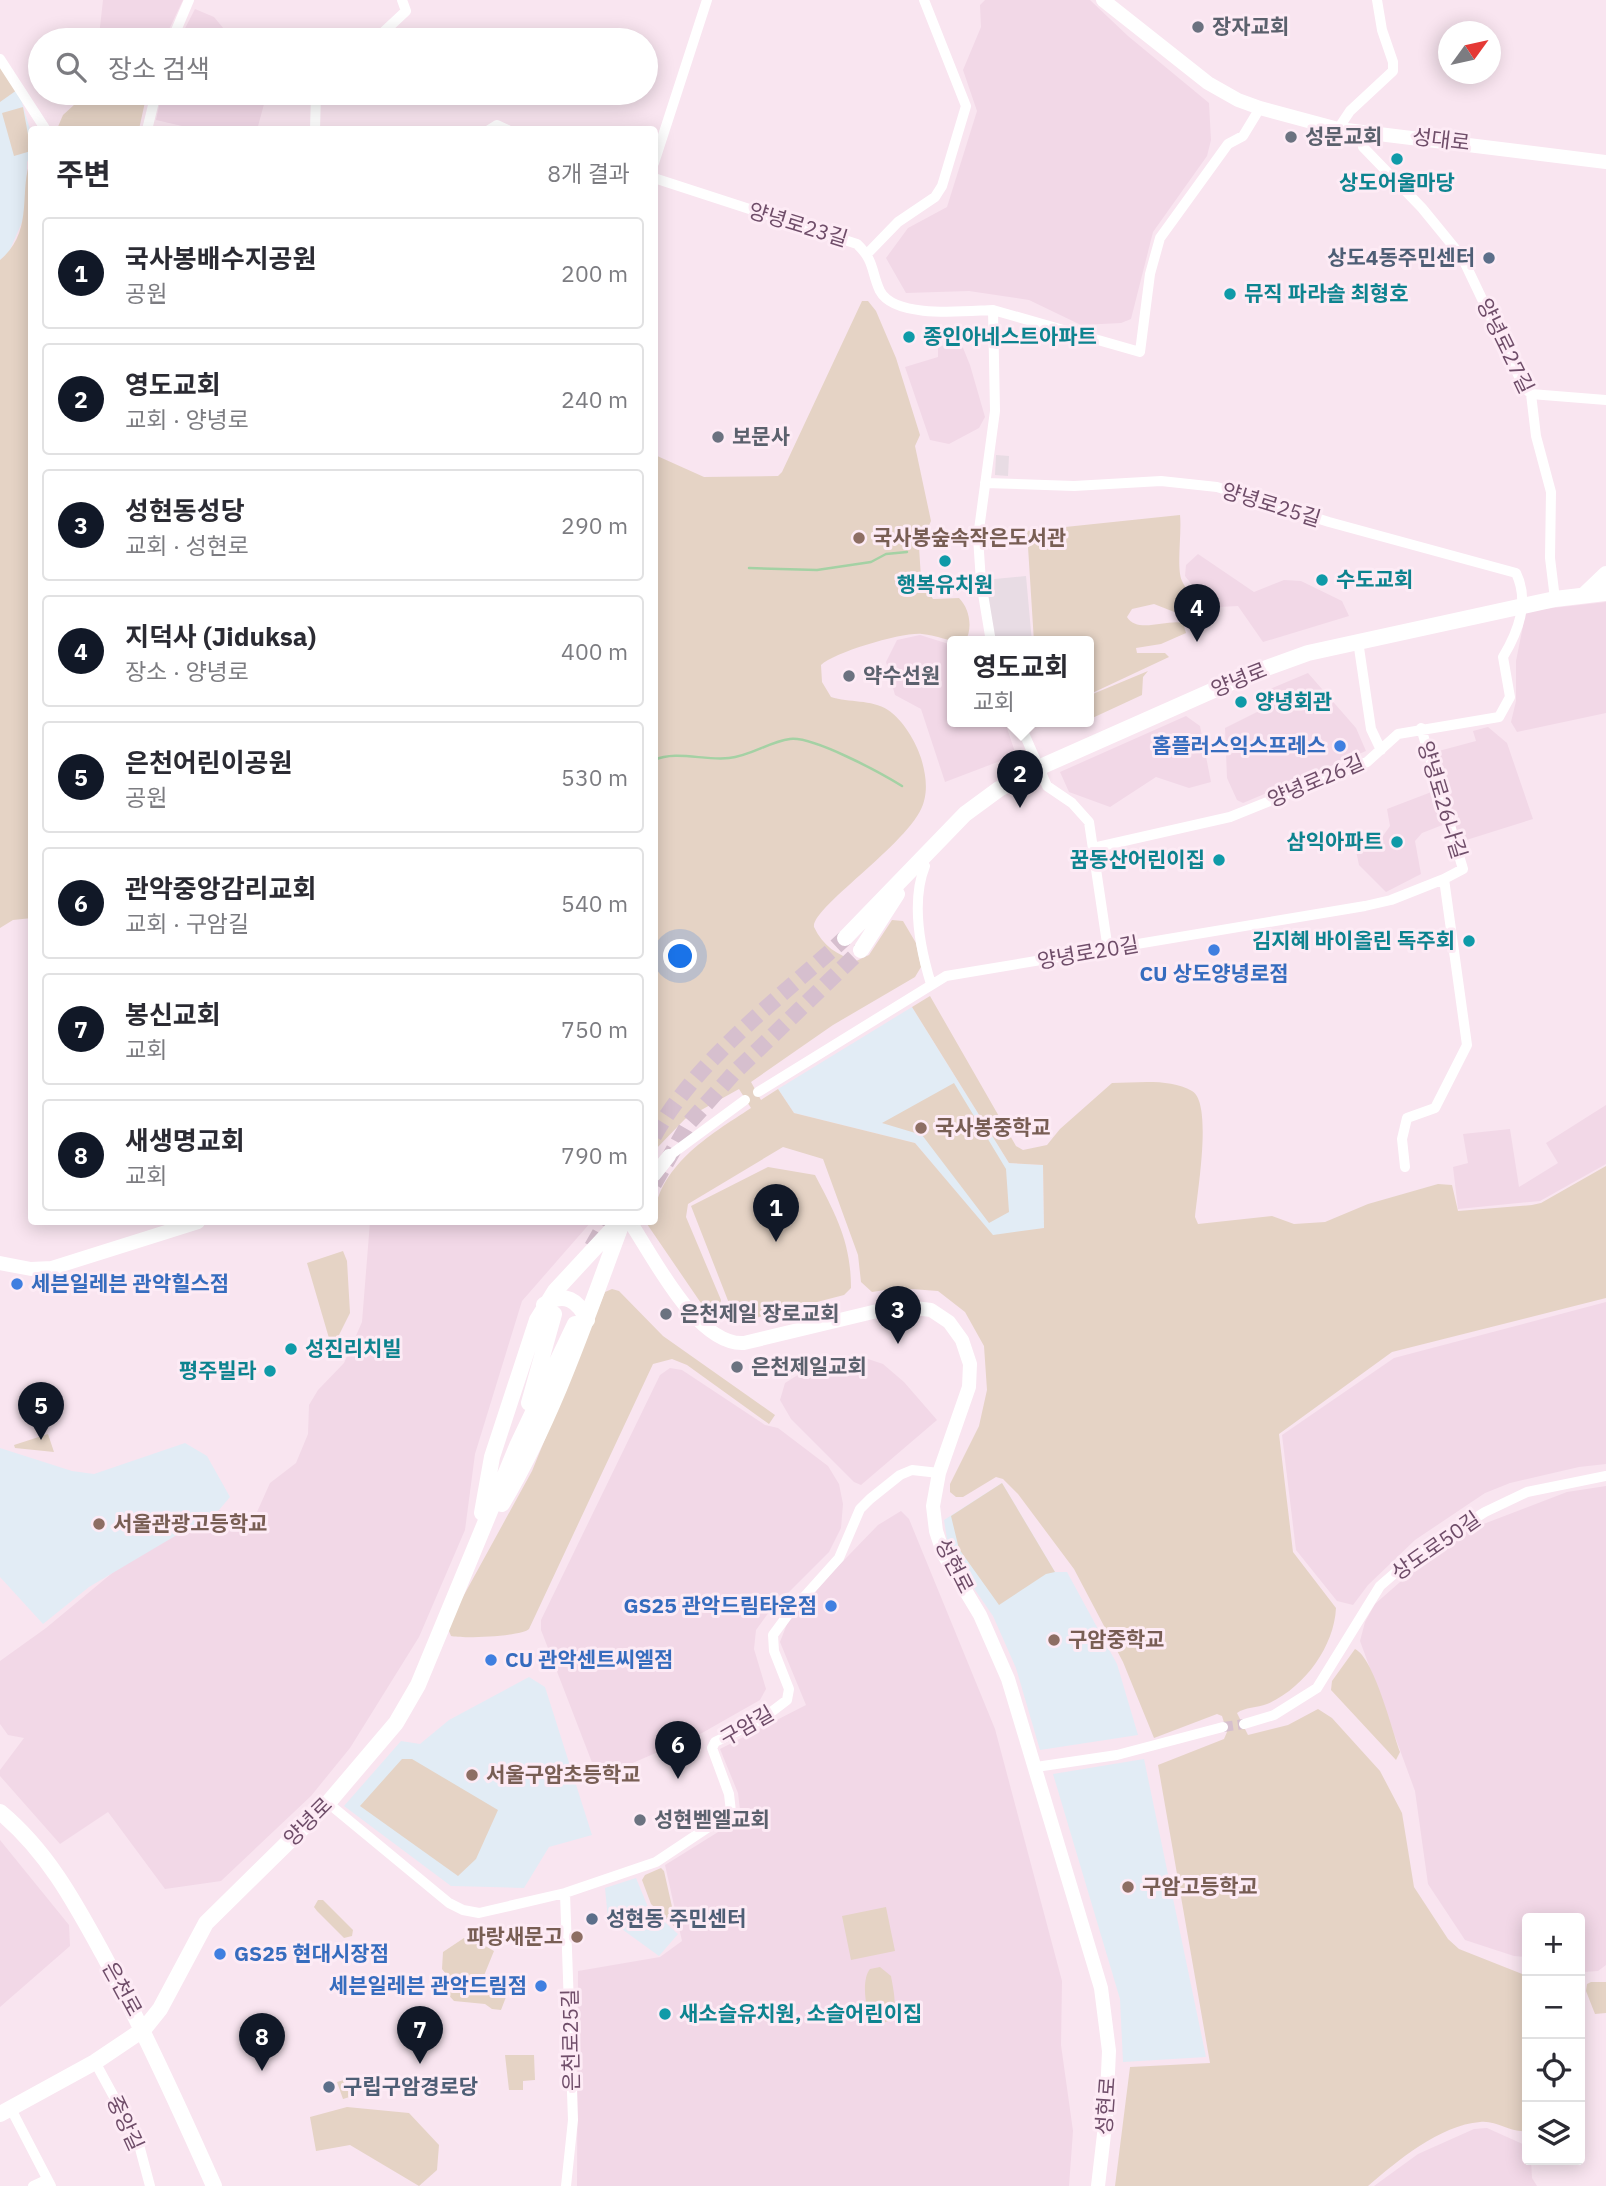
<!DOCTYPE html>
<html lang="ko">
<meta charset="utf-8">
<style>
:root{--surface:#fff;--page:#f2f2f3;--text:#2b2b33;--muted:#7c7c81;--line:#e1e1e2;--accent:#111827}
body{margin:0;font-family:"IBM Plex Sans","Noto Sans KR",sans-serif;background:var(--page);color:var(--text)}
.controls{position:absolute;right:21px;bottom:21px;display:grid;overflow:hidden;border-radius:7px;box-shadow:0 4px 18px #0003}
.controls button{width:63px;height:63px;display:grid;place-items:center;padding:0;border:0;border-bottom:2px solid var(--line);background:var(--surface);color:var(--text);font:35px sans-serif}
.compass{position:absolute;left:1438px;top:21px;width:63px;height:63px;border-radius:50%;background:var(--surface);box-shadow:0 4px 18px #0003;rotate:57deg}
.you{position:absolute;left:681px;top:957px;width:24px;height:24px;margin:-18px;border:5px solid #fff;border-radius:50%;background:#1a73e8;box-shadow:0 0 0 10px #1a73e833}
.badge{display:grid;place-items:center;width:46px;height:46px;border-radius:50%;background:var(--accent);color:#fff;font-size:23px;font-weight:700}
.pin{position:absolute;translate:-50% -58px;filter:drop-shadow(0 2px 4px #0008)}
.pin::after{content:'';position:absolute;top:37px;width:24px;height:21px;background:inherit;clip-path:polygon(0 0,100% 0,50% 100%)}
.popup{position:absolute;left:947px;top:636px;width:147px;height:91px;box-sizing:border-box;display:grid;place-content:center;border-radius:7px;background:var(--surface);filter:drop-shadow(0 2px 5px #0005);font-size:23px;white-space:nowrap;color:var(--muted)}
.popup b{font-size:26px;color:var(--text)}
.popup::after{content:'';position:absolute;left:50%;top:100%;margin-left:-14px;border:14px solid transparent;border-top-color:var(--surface)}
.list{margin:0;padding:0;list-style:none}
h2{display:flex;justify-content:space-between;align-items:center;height:91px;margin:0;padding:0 28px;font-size:30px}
h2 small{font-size:23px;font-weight:400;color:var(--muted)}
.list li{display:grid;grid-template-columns:46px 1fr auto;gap:21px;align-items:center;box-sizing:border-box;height:112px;margin:0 14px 14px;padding:0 14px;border:2px solid var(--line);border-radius:7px}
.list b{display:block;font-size:26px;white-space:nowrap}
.list p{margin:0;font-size:23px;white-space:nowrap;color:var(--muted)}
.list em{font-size:23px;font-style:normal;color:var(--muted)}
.icon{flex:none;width:38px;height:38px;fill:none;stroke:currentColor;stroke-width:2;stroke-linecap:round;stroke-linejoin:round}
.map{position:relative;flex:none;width:1606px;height:2186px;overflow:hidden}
.search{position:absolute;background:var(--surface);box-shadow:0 4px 18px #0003;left:28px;top:28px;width:630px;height:77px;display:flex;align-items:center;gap:18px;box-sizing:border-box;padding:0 24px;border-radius:38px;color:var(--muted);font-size:26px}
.panel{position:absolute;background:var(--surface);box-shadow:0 4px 18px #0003;left:28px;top:126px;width:630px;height:1099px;border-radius:7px}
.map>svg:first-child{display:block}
.residential{fill:#f2d8e7}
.industrial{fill:#e8dce4}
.education{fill:#e2ecf5}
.green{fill:#e5d3c5}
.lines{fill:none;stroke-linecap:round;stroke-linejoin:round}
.stream{stroke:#a4d1a4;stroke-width:2.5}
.minor-tunnel{stroke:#d6bfce;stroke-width:10;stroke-dasharray:10 5;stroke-linecap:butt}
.secondary-tunnel{stroke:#d6bfce;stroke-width:16;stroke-dasharray:16 8;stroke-linecap:butt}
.minor{stroke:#fff;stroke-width:10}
.tertiary{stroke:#fff;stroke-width:14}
.secondary{stroke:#fff;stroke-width:16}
.worship-dot{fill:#6b7280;stroke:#fdebf5;stroke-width:2.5}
.culture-dot{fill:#0f9aa8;stroke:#fdebf5;stroke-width:2.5}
.service-dot{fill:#5c6f8a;stroke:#fdebf5;stroke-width:2.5}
.education-dot{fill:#8d6e63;stroke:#fdebf5;stroke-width:2.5}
.shop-dot{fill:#3f7fe0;stroke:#fdebf5;stroke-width:2.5}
.labels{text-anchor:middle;stroke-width:6;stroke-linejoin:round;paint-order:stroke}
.worship-label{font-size:21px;font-weight:bold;fill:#5b616d;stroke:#fdebf5;text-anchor:start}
.street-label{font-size:21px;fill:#6f4d69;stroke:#fdebf5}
.culture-label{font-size:21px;font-weight:bold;fill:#0d838f;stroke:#fdebf5;text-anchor:start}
.service-label{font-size:21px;font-weight:bold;fill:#4e5e75;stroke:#fdebf5;text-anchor:start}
.education-label{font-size:21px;font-weight:bold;fill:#785e54;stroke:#fdebf5;text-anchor:start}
.shop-label{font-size:21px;font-weight:bold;fill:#366cbe;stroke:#fdebf5;text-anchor:end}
</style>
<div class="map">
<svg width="1606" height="2186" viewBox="0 0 1606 2186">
<rect width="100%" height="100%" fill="#f9e5f0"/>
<!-- residential -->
<path class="residential" d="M103,0H183L164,40H102L99,36Z
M985,0H1090L1128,36L1209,103L1211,140L1207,156L1153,232L1131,319L1121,323L1081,325L1029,300L969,291L906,293L886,258L908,228L947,207L977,111L963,70L981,27L980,5Z
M195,9L214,17L224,29L227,40H179Z
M162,93H267L257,130L195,129L156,120Z
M957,342L961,343L970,365L985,417L979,428L949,444L930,440L905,367L938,357V347Z
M1198,554L1254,592L1284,580L1301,581L1342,601L1349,616L1263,642L1238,606L1218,607L1200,595L1185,576L1186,565Z
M1606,602V713L1517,732L1511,722L1516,701V661L1526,611Z
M920,635L952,645V722H1005L1016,755L945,782L921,709L895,695L886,662L897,640Z
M1308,673L1356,728L1366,751L1243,803L1237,800L1227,778L1225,728L1271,705L1270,689Z
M1186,716L1200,726L1211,782L1189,788L1156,777L1110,807L1069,792L1060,772Z
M1488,727L1507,743L1533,819L1460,842L1435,752L1476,741L1473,731Z
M1434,791L1445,824L1422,833L1415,841L1421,874L1386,892L1359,865L1356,851L1380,840L1390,826L1387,809Z
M1606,1105V1164L1540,1201L1458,1209L1453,1167L1468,1163L1463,1134L1510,1129L1519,1187L1558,1163L1546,1143Z
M370,1222H591L522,1301L475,1454L465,1530L419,1637L350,1748L311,1796L221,1881L165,1889L108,1812L60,1844L0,1776V1770L24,1738L8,1735L0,1724V1661L46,1628L117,1569L219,1510L259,1529L257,1512L270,1483L296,1463L308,1434L309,1405L318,1390L344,1363L362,1322Z
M1606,1302V1464L1579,1467L1510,1483L1485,1493L1415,1540L1368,1585L1353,1605L1337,1601L1296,1550L1282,1435L1394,1358Z
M859,1356L883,1364L904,1382L937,1420L861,1485L854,1482L791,1419L780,1400L785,1383L804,1371L833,1359Z
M670,1368L682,1370L765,1425L778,1428L828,1466L839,1484L843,1504L841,1528L829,1552L769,1612L756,1630L754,1649L766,1689L760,1700L702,1733L598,1778L541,1630V1620L660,1375Z
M1606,1486V1965L1598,1971L1583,1972L1580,1971V1918H1527V1957L1514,1956L1465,1940L1428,1884L1415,1791L1360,1641L1365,1622L1375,1604L1441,1546L1473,1528L1567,1492Z
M901,1511L909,1519L995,1729L1062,1981L1061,2045L1073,2131L1069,2186H577L578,1971L660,1957L682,1941L665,1865L731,1824L740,1810L738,1793L720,1749L806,1705L780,1642L790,1616L878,1525Z
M0,1840L69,1925L70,1946L0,2007Z
M1487,2128L1527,2146V2160H1531L1532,2178L1537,2186H1374L1418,2154L1474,2129Z"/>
<!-- industrial -->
<path class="industrial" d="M996,455L1009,456L1008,476L995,475Z
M1026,576L1032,642H995L984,580Z"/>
<!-- education -->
<path class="education" d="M0,64L18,89L32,136L31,155L27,162L26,213L9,252L0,260Z
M912,1007L1009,1163L1043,1165L1044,1228L993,1236L915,1143L794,1113L778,1089Z
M185,1443L207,1456L230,1497L219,1510L89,1587L43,1624L0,1577V1448L72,1471L94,1474Z
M1002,1483L1055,1572H1067L1117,1664L1138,1735L1040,1750L1016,1668L993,1616L949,1552L944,1520Z
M529,1677L545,1687L592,1835L549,1847L524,1888L451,1886L344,1806L401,1741L420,1744L449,1720Z
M1144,1759L1206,2057L1123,2062L1120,1999L1053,1774Z
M636,1878L648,1907L678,1934L659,1956L608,1919L605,1888Z"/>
<!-- green -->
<path class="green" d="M0,66L17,90L0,102Z
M87,93H147L139,129H57L63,115Z
M23,107L31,151L14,156L2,113Z
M31,159L32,918L13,920L0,928V260C35,231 18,191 31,159Z
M862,301H868L876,311L896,358L920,435L915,446L931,521L919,547L921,578L933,599L959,598C970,609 973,629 965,642C949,642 937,635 922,634C903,632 835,652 821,665L822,682L831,697C849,703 871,699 888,710C903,720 916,742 921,758C925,771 928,787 924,801C916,839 811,907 814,927C823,946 837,955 856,961L869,955L892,920L903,921L916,943L921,967L915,977L833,1025L751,1082L761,1100L778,1089L794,1113L915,1143L993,1235L1044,1228L1043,1165L1009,1163L912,1007L930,996L1016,1146L1023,1150L1047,1145L1060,1129L1112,1083C1136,1083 1170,1078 1192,1091C1213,1103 1197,1193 1195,1217L1198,1224L1272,1216L1294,1224L1325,1222L1368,1204L1438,1184L1452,1185L1458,1211L1532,1205L1541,1203L1606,1166V1298L1392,1352L1279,1434L1293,1552L1336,1608C1334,1647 1304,1688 1267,1704C1257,1708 1245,1707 1237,1713L1248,1735L1288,1725L1318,1709L1332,1718L1380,1771L1402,1813L1414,1887L1448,1939L1459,1949L1527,1976V2131C1510,2133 1497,2120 1480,2122C1440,2125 1397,2161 1368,2186H1115L1130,2067L1210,2063L1158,1765L1224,1739L1227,1732L1222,1716L1217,1714L1154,1738L1123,1662L1074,1569L1018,1494L1003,1479L996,1477L963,1497H956L950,1492V1484L979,1426L987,1390L984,1346L965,1312L938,1291L898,1288L872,1292L861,1282L858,1255L823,1159L783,1147L688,1204L686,1217L721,1300L719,1309L714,1312L705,1309L647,1224L654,1222C655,1167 710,1135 751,1108L739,1089L685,1119L655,1150V455L704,477L778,476L782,472Z
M1180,515C1182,533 1176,568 1182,581C1190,599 1210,605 1215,618L1205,624L1154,604L1132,609L1127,617C1137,634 1167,619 1183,623L1186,633L1161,644L1136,648L1137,653H1165L1169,657L1088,695V642H1034L1027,531Z
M1148,671L1143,677L1142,695L1088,720V696Z
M954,1083L1006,1169L1009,1212L989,1223L922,1135L882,1123Z
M768,1167L815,1175C836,1215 851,1242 851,1288L844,1295L740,1322L734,1316L691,1206Z
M343,1251L347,1261L350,1313L335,1343L331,1345L307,1263Z
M612,1289L619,1291L663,1336L775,1415L769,1424L687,1365L672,1359L653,1364L529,1629C523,1636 463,1639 451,1636L447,1626L532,1471L605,1292Z
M48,1434L54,1452L15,1448L14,1445Z
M1002,1483L1055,1572L1046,1574L999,1605L959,1549L951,1516Z
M1355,1649C1374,1658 1392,1730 1400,1752L1396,1760L1331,1690L1332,1681Z
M402,1759H412L498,1810L476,1859L458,1876L360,1806Z
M661,1868L664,1871L677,1929L651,1904L642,1880L645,1875Z
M318,1900H323L353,1930L352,1936L344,1938L317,1911L314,1907Z
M886,1907L895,1951L851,1960L842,1916Z
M464,1938L473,1939L494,1951L483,1978L489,1990L502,1991L506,1997L501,2010L492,2009L485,2004L454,2001L443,1989L446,1974L442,1969L443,1952Z
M880,1967L891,1976C894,1993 903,2029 874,2022C865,2012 861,1980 870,1969Z
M1591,1982H1606V2013L1595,2014L1586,1991L1587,1984Z
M505,2055H534L535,2080L523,2081V2090H509Z
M350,2078L356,2095L343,2099L337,2082Z
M347,2107L409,2113L439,2145L437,2170L419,2186L350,2145L316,2151L310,2117Z"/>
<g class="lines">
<!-- stream -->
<path class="stream" d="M749,568L817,570L871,562L886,554L907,552
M654,760C676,750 705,761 729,758C751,756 768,742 790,739C813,736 881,773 902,786"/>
<!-- minor-tunnel -->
<path class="minor-tunnel" d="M1223,1727L1244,1724"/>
<!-- secondary-tunnel -->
<path class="secondary-tunnel" d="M654,1136C699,1057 779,999 845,938
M654,1184L689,1123L733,1074L861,950
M592,1247L606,1222"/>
<!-- minor -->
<path class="minor" d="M172,40L189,0
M375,40L406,11L402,0
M0,59L46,130
M1338,129L1350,111L1393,71V62L1382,30L1377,0
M147,130L156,93
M315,130L316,93
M489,130L497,125L508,130
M1363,131V147L1422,208L1462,257L1524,387L1531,394L1536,436L1551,492L1550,558L1555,599
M654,163L707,0
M654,178L857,244C875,261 871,272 880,291C895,319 965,311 993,310L995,411L978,537L981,582L991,642
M867,254L898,222L935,197L942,186L966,106L924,0
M993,310L1140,352L1150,274L1160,238L1228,144L1243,136L1260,108
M1531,394L1606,400
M985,483L1074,486L1161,481L1217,487L1329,522L1516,573C1530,602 1518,632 1503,657L1510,697L1499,717L1398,734L1367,762L1230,817L1093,848
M1358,641L1371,729L1381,750
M1019,722L1047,786L1072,803L1089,822L1108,950
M919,861L925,866C911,901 920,948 931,984
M758,1092L946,976L1365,906L1391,900L1444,879
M669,1156L745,1100
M1405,1167L1402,1139L1407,1118L1435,1108L1467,1045L1444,879L1463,869L1421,728
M1244,1724L1274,1715L1317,1688L1380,1586L1411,1559L1485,1512L1527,1492L1606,1476
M1036,1767L1117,1755L1223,1727
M328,1803L449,1903L463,1910L479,1913L565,1893L656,1862L731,1812L729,1794L712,1748L715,1742L762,1719L787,1700L789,1689L774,1651L773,1635L787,1616L839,1558L860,1509L870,1499L900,1475L912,1470L939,1473
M565,1893L573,2120L566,2186
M95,2062L138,2141L150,2186
M11,2109L51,2186
M33,2186L46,2180"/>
<!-- tertiary -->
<path class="tertiary" d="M1103,0L1208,83L1238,100L1260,108L1338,129L1606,162
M654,1175L669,1156
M630,1222C653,1256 697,1346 744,1343L898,1306L931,1310L949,1322L962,1340L970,1364L969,1387L939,1473L933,1506L936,1531L944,1555L980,1615L1008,1679L1101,1988L1109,2051L1106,2117L1098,2186
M0,1263L31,1269L52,1268L198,1222"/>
<!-- secondary -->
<path class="secondary" d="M1584,595L1606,574
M845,938L965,814L999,789L1038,768L1250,674L1308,653L1555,599L1606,593
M861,950L897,894
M544,1305C564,1290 579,1301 587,1320
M529,1403L554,1314
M502,1504C554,1416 586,1319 622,1223
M482,1513L492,1457L537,1320L555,1291L619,1222
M0,1812C47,1851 74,1901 103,1954C144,2030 179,2107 214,2186
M0,2114L95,2062L144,2029L160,2009L206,1923L328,1803L396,1723L418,1685L517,1446L575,1324"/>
</g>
<!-- markers -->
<g class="worship-dot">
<circle cx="1198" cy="27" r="7"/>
<circle cx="1291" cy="137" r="7"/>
<circle cx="718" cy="437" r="7"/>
<circle cx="849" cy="676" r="7"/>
<circle cx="666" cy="1314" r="7"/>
<circle cx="737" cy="1367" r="7"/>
<circle cx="640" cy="1820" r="7"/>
</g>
<g class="culture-dot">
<circle cx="1397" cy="159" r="7"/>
<circle cx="1230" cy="294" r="7"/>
<circle cx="909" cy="337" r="7"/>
<circle cx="945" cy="561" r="7"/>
<circle cx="1322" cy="580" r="7"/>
<circle cx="1241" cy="702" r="7"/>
<circle cx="1397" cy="842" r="7"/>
<circle cx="1219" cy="860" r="7"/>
<circle cx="1469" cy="941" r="7"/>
<circle cx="291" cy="1349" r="7"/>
<circle cx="270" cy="1371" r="7"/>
<circle cx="665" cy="2014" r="7"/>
</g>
<g class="service-dot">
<circle cx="1489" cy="258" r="7"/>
<circle cx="592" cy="1919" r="7"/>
<circle cx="329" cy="2087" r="7"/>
</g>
<g class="education-dot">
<circle cx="859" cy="538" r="7"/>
<circle cx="921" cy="1128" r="7"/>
<circle cx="99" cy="1524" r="7"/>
<circle cx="1054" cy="1640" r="7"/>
<circle cx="472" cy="1775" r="7"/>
<circle cx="1128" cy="1887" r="7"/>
<circle cx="577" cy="1937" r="7"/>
</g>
<g class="shop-dot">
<circle cx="1340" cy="746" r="7"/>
<circle cx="1214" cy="950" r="7"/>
<circle cx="17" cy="1284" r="7"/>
<circle cx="831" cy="1606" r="7"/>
<circle cx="491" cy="1660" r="7"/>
<circle cx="220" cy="1954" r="7"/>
<circle cx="541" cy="1986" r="7"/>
</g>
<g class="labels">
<!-- worship labels -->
<g class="worship-label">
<text x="1212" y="34">장자교회</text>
<text x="1305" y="144">성문교회</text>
<text x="732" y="444">보문사</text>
<text x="863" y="683">약수선원</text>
<text x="680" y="1321">은천제일 장로교회</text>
<text x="751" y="1374">은천제일교회</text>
<text x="654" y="1827">성현벧엘교회</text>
</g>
<!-- street labels -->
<g class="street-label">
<text transform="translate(1441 140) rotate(7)" y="7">성대로</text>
<text transform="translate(798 225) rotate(17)" y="7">양녕로23길</text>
<text transform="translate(1505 346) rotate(64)" y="7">양녕로27길</text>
<text transform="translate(1271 505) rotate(17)" y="7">양녕로25길</text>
<text transform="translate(1239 680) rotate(-22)" y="7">양녕로</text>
<text transform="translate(1316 781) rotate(-23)" y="7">양녕로26길</text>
<text transform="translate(1442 800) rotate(73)" y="7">양녕로26나길</text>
<text transform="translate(1088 953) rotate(-10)" y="7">양녕로20길</text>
<text transform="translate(1436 1546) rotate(-35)" y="7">상도로50길</text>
<text transform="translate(954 1566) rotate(63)" y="7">성현로</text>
<text transform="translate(747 1726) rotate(-30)" y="7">구암길</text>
<text transform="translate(308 1822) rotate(-45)" y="7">양녕로</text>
<text transform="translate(122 1989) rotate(61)" y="7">은천로</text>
<text transform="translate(571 2040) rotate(-91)" y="7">은천로25길</text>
<text transform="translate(1106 2106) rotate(-86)" y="7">성현로</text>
<text transform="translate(125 2123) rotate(65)" y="7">중앙길</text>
</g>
<!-- culture labels -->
<g class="culture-label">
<text x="1397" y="190" text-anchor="middle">상도어울마당</text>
<text x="1244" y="301">뮤직 파라솔 최형호</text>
<text x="923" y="344">종인아네스트아파트</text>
<text x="1336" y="587">수도교회</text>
<text x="945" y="592" text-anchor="middle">행복유치원</text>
<text x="1255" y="709">양녕회관</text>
<text x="1383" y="849" text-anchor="end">삼익아파트</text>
<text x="1205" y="867" text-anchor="end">꿈동산어린이집</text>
<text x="1455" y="948" text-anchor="end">김지혜 바이올린 독주회</text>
<text x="305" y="1356">성진리치빌</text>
<text x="256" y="1378" text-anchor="end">평주빌라</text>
<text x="679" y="2021">새소슬유치원, 소슬어린이집</text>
</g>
<!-- service labels -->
<g class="service-label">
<text x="1475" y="265" text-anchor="end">상도4동주민센터</text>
<text x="606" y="1926">성현동 주민센터</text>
<text x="343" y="2094">구립구암경로당</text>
</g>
<!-- education labels -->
<g class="education-label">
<text x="873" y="545">국사봉숲속작은도서관</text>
<text x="935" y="1135">국사봉중학교</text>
<text x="113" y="1531">서울관광고등학교</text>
<text x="1068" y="1647">구암중학교</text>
<text x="486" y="1782">서울구암초등학교</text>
<text x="1142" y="1894">구암고등학교</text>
<text x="563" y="1944" text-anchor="end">파랑새문고</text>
</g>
<!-- shop labels -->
<g class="shop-label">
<text x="1326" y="753">홈플러스익스프레스</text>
<text x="1214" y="981" text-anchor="middle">CU 상도양녕로점</text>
<text x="31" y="1291" text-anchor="start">세븐일레븐 관악힐스점</text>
<text x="817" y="1613">GS25 관악드림타운점</text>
<text x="505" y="1667" text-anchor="start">CU 관악센트씨엘점</text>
<text x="234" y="1961" text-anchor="start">GS25 현대시장점</text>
<text x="527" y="1993">세븐일레븐 관악드림점</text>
</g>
</g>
</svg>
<div class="controls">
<button>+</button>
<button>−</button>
<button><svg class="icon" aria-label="locate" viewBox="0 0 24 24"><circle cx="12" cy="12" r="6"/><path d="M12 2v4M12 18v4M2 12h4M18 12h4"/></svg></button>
<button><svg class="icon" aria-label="layers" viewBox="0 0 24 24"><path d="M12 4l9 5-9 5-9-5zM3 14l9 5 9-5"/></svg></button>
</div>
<svg class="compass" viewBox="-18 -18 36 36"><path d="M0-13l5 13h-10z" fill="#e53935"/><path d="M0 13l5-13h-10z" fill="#7c7c81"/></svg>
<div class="you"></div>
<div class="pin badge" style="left:776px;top:1242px">1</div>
<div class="pin badge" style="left:1020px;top:808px">2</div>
<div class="popup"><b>영도교회</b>교회</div>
<div class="pin badge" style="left:898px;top:1344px">3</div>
<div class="pin badge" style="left:1197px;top:642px">4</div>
<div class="pin badge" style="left:41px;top:1440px">5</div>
<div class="pin badge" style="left:678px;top:1779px">6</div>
<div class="pin badge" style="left:420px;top:2064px">7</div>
<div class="pin badge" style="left:262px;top:2071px">8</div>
<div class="search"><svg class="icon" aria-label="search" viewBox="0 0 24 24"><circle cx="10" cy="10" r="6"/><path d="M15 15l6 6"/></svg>장소 검색</div>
<section class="panel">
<h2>주변<small>8개 결과</small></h2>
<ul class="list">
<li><span class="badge">1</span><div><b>국사봉배수지공원</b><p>공원</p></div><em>200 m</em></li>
<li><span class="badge">2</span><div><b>영도교회</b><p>교회 · 양녕로</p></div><em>240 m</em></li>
<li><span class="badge">3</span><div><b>성현동성당</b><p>교회 · 성현로</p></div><em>290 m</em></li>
<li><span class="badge">4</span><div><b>지덕사 (Jiduksa)</b><p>장소 · 양녕로</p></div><em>400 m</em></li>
<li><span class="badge">5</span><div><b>은천어린이공원</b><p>공원</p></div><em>530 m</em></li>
<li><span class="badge">6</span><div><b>관악중앙감리교회</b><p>교회 · 구암길</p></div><em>540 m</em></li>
<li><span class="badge">7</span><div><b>봉신교회</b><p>교회</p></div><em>750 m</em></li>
<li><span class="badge">8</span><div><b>새생명교회</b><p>교회</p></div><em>790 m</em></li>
</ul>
</section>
</div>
